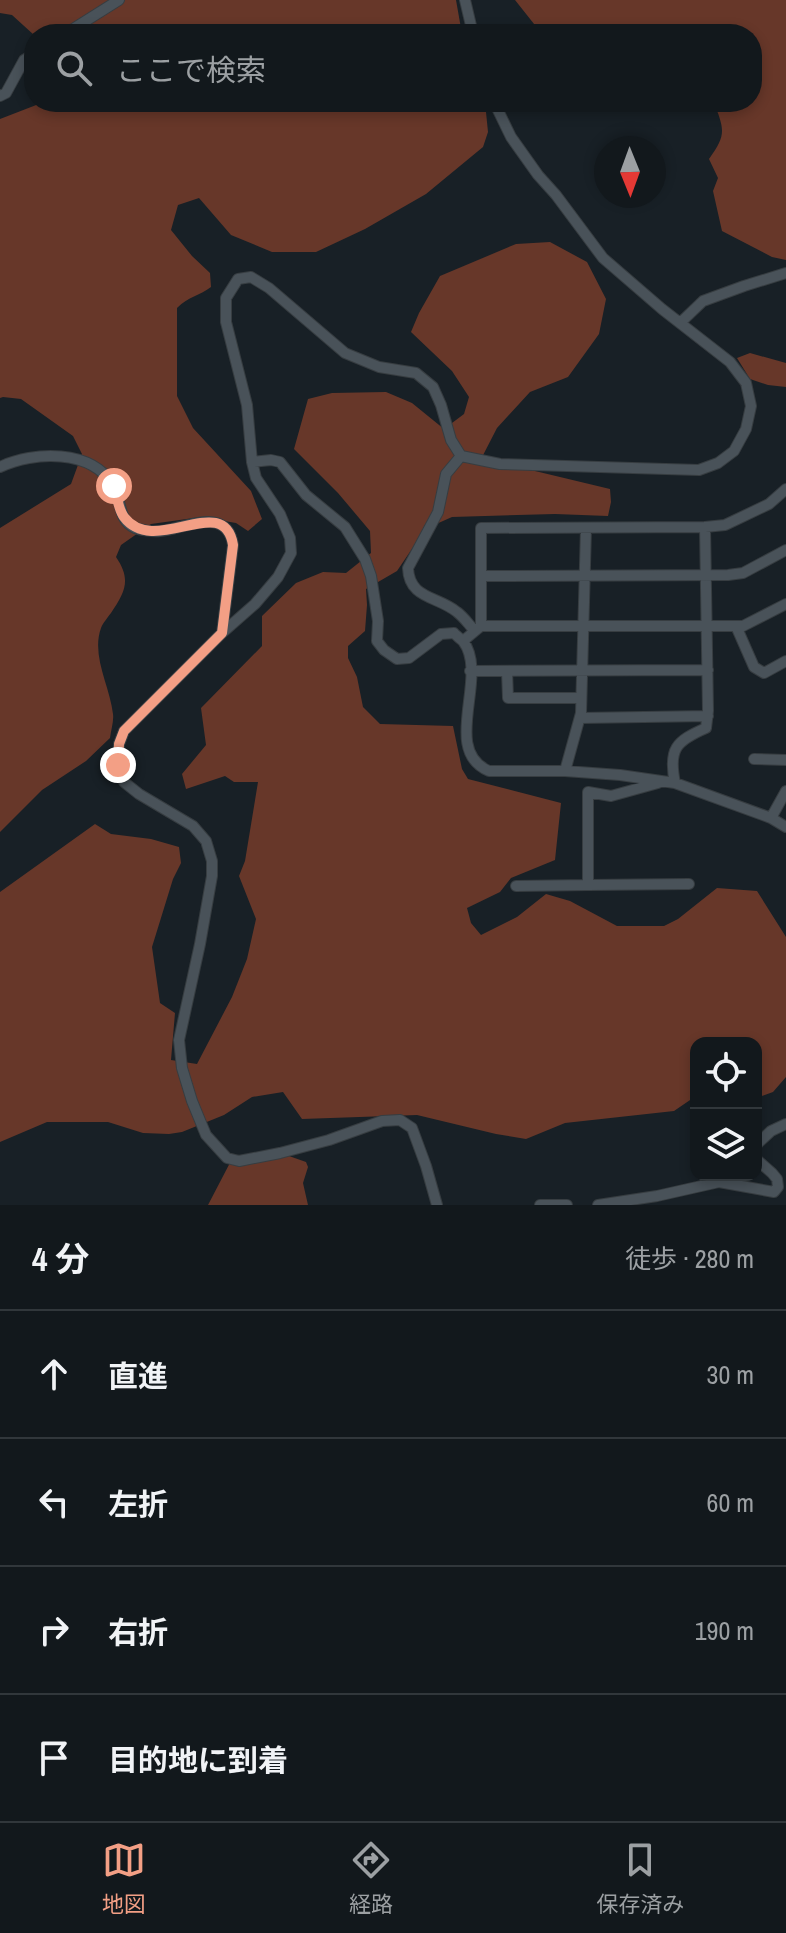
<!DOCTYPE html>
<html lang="ja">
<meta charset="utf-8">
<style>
:root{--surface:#12181c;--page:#1b2125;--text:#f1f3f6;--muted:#9ca0a3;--line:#31373b;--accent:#f39f85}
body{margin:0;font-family:"Archivo Narrow","Noto Sans JP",sans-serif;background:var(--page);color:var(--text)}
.controls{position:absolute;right:24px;bottom:24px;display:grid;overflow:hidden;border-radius:16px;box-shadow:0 4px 12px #0003}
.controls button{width:72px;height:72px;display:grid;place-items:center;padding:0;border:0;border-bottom:2px solid var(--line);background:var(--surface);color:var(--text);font:40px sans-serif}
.compass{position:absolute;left:594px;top:136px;width:72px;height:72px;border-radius:50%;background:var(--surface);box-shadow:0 4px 12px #0003;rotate:179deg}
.stop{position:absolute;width:24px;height:24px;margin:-18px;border:6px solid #f39f85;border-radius:50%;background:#fff}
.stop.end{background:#f39f85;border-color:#fff;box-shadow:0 2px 8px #0008}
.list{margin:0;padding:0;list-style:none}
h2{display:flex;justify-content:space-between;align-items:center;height:104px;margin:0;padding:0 32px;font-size:34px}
h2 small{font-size:26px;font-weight:400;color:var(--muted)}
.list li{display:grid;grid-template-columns:52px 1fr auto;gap:24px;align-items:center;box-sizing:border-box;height:128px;padding:0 32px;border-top:2px solid var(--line)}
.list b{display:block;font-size:30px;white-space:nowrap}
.list em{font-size:26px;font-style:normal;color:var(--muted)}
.icon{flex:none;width:44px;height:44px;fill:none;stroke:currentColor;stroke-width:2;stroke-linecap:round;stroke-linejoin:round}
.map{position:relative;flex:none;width:786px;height:1205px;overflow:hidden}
.search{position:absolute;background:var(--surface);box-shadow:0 4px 12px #0003;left:24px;right:24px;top:24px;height:88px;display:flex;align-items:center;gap:20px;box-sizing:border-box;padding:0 28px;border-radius:32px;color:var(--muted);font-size:30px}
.sheet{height:616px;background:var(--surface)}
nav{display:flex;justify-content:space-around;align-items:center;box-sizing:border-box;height:112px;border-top:2px solid var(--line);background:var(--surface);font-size:22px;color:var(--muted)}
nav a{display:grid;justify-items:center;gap:4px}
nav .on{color:var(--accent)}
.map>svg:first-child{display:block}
.green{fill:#673729}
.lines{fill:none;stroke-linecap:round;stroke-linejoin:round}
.minor-casing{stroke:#373d41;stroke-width:12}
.minor{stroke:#495259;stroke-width:10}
.route{stroke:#f39f85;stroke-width:10}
</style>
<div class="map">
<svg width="786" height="1205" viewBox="0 0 786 1205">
<rect width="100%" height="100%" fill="#182026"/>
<!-- green -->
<path class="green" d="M0,0H456L462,34L34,35L12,15L0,13Z
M515,0H786V260L772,257L722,231L713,191L718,178L709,159C727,134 724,130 714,102H752V34H560L538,29Z
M44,102H485L488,132L483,147L426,194L365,229L316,252H272L231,235L199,198L178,205L171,230L192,256L210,273L211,287C199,296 189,296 177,308V396L193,428L251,491L262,519L248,531L236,523L201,517L151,524L121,545L116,557C131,579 126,591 111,613C108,617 103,623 101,628C91,656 110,686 113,714C114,721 111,730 110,738L86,761L42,790L0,832V528L71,484L82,454L73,436L21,399L3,397L0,398V119Z
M599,102H676L674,109H601Z
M550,242L587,262L606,299L599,334L568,377L530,392L497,428L479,463L535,471L610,489L611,502L608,516L555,514L452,517L434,525L422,534L397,571L366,589L367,605L365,631L348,646V658L357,677L363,707L380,724L453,726L462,769L468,779L561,803L555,860L511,878L500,892L467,908L471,923L481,935L517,917L546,894L570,901L617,926H664L678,919L717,888L757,891L786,937V1077L773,1092L756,1098V1043H696V1096L674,1111L565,1123L526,1139L496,1134L417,1115L302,1119L283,1092L252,1097L224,1115L182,1132L169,1134L143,1133L108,1122H47L0,1142V892L95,824L111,834L151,839L179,847L181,863L173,879L152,947L160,1003L175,1013L171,1060L197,1064L232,997L247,959L256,919L239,876L245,861L258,782H234L225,776L186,789L182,774L206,745L201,708L262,646V616L296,583L323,572L346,573L371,553L370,531L338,493L294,449L308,399L332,393L386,392L412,403L444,429L464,414L469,397L452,371L411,332L419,313L440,276L516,244Z
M750,353L786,363V387L768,385L750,379L737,358Z
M289,1156L306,1162L308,1167L303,1183L308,1205H208L233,1157Z"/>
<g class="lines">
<defs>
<path id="minor" d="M465,0L473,34
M65,34L119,0
M0,96L6,93L24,60L34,54
M680,323L703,301L744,286L786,273
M461,456L446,474L438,512L408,568C409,599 438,596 457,612C464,617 469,625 475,631
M252,462L271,460L280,462L306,495L345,527L365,559L371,576L378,621L377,641L384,650L397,659L409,658L441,634L454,633C454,634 463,641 463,641C490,676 440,750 489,771H565L620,775L675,783L771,818L786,827
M0,467C34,451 91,449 113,485C122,499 117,520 135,528C141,530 153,532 160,531C184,529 227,505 233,545L222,633
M705,527L725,525L769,504L786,489
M481,576L728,575L743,573L786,550
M481,626V528L705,527L708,711L706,728C676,741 668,749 675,783
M736,626L754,667L764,673L786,661
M463,641L481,626H743L786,604
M470,671L708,670
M507,671L508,698H581
M580,718L708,716
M754,759L786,760
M565,771L581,713L586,528
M771,818L786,791
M588,885L689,884
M516,886L588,885V792L611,796L658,783
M756,1145L771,1131L786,1124
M437,1205L426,1166L412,1128L400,1120L382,1121L329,1140L280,1153L239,1161L227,1158L206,1135L192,1101L182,1068L179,1040L200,944L212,876V861L206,841L193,826L139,794L124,782L118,765L119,744L124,731L222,633L255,604L278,577L291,553L290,538L280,514L256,478L252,462L247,405L226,322V298L238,279L251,277L269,288L345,353L379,367L416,373L433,387L441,405L451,440L461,456L500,464L699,470L718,463L734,451L746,429L751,406L746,383L730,362L662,309L603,258L556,195L538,175L511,137L494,102
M540,1205H567
M598,1205L657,1196L719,1182L774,1192L778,1187L777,1179L772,1173L756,1159"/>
</defs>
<!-- minor casing -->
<use href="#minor" class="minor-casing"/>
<!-- minor -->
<use href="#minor" class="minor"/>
</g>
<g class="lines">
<!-- route -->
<path class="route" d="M114,486C117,496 118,509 124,517C155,558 224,490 233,545L222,633L124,731L119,744L118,765"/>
</g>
</svg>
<div class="controls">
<button><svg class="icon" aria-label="locate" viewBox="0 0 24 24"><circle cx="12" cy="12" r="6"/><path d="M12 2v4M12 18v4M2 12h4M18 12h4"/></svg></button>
<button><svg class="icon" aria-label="layers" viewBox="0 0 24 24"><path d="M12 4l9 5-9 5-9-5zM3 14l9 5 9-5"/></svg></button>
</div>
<svg class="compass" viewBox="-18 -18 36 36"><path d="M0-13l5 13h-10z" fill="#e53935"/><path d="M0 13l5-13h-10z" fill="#9ca0a3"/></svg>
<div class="stop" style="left:114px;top:486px"></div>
<div class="stop end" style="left:118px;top:765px"></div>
<div class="search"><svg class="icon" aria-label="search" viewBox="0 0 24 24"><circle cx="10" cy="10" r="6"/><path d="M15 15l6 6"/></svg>ここで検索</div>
</div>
<section class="sheet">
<h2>4 分<small>徒歩 · 280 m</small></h2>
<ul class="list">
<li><svg class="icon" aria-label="ahead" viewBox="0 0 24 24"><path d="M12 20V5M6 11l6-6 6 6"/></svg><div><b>直進</b></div><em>30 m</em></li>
<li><svg class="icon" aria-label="left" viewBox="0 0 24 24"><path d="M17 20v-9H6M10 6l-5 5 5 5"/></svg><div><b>左折</b></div><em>60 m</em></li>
<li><svg class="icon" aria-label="right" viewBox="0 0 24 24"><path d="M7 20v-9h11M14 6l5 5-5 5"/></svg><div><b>右折</b></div><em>190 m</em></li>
<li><svg class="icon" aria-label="arrive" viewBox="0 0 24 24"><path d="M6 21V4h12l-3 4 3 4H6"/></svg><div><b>目的地に到着</b></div></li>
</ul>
</section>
<nav>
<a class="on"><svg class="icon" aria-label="map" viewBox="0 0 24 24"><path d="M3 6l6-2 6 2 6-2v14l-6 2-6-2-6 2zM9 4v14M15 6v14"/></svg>地図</a>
<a><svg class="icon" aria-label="directions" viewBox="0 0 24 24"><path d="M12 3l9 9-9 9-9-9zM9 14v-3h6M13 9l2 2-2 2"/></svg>経路</a>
<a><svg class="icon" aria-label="saved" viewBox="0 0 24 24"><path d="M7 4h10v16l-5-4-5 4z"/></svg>保存済み</a>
</nav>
